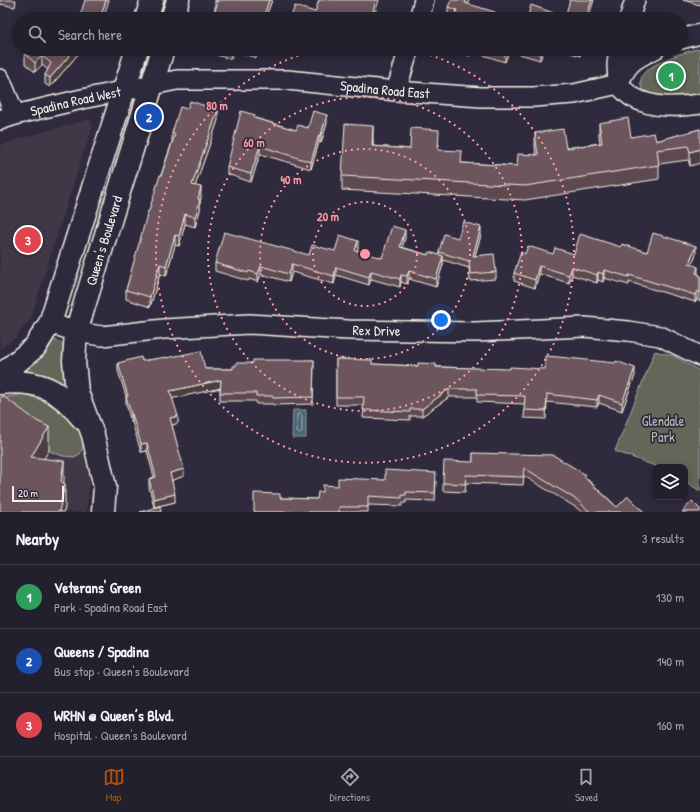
<!DOCTYPE html>
<meta charset="utf-8">
<style>
:root{--surface:#23202e;--page:#2f2d3a;--text:#f1f3f6;--muted:#a3a3aa;--line:#403e4a;--accent:#b45309}
body{margin:0;font-family:"Patrick Hand",sans-serif;background:var(--page);color:var(--text)}
.controls{position:absolute;right:12px;bottom:12px;display:grid;overflow:hidden;border-radius:8px;box-shadow:0 2px 10px #0003}
.controls button{width:36px;height:36px;display:grid;place-items:center;padding:0;border:0;border-bottom:1px solid var(--line);background:var(--surface);color:var(--text);font:20px sans-serif}
.scale{position:absolute;left:12px;bottom:10px;width:52px;box-sizing:border-box;padding-left:4px;border:2px solid #f4f1e8;border-top:0;font-size:11px;line-height:14px;white-space:nowrap;color:#f4f1e8;-webkit-text-stroke:3px #2f2a3d;paint-order:stroke}
.you{position:absolute;left:441px;top:320px;width:14px;height:14px;margin:-10px;border:3px solid #fff;border-radius:50%;background:#1a73e8;box-shadow:0 0 0 6px #1a73e833}
.badge{display:grid;place-items:center;width:26px;height:26px;border-radius:50%;background:var(--accent);color:#fff;font-size:13px;font-weight:700}
.pin{position:absolute;translate:-50% -50%;border:2px solid #fff;box-shadow:0 1px 4px #0006}
.list{margin:0;padding:0;list-style:none}
h2{display:flex;justify-content:space-between;align-items:center;height:52px;margin:0;padding:0 16px;font-size:17px}
h2 small{font-size:13px;font-weight:400;color:var(--muted)}
.list li{display:grid;grid-template-columns:26px 1fr auto;gap:12px;align-items:center;box-sizing:border-box;height:64px;padding:0 16px;border-top:1px solid var(--line)}
.list b{display:block;font-size:15px;white-space:nowrap}
.list p{margin:0;font-size:13px;white-space:nowrap;color:var(--muted)}
.list em{font-size:13px;font-style:normal;color:var(--muted)}
.icon{flex:none;width:22px;height:22px;fill:none;stroke:currentColor;stroke-width:2;stroke-linecap:round;stroke-linejoin:round}
.map{position:relative;flex:none;width:700px;height:512px;overflow:hidden}
.search{position:absolute;background:var(--surface);box-shadow:0 2px 10px #0003;left:12px;right:12px;top:12px;height:44px;display:flex;align-items:center;gap:10px;box-sizing:border-box;padding:0 14px;border-radius:22px;color:var(--muted);font-size:15px}
.sheet{height:244px;background:var(--surface)}
nav{display:flex;justify-content:space-around;align-items:center;box-sizing:border-box;height:56px;border-top:1px solid var(--line);background:var(--surface);font-size:11px;color:var(--muted)}
nav a{display:grid;justify-items:center;gap:2px}
nav .on{color:var(--accent)}
.map>svg:first-child{display:block}
.built{fill:#413746}
.green{fill:#646658;stroke:#acaca0}
.water{fill:#4b6473;stroke:#8f9ca2}
.lines{fill:none;stroke-linecap:round;stroke-linejoin:round}
.shore{stroke:#b0b9b9;stroke-width:1}
.minor-casing{stroke:#f4f1e8;stroke-width:22}
.tertiary-casing{stroke:#f4f1e8;stroke-width:25}
.minor{stroke:#2f2a3d;stroke-width:19}
.tertiary{stroke:#2f2a3d;stroke-width:22}
.wall{fill:#5d494f;stroke:#f4f1e8}
.shaded-wall{fill:#4c3c40;stroke:#f4f1e8}
.building{fill:#6c555c;stroke:#f4f1e8}
.ring{fill:none;stroke:#ff9aa2;stroke-width:2;stroke-dasharray:2 4}
.labels{text-anchor:middle;stroke-width:3.5;stroke-linejoin:round;paint-order:stroke}
.street-label{font-size:14px;fill:#f4f1e8;stroke:#2f2a3d}
.park-label{font-size:14px;fill:#bab9ae;stroke:#2f2a3d}
.centre{fill:#ff9aa2;stroke:#2f2a3d;stroke-width:2}
.ring-label{font-size:12px;text-anchor:middle;font-weight:bold;fill:#ff9aa2;stroke:#2f2a3d;stroke-width:3.5;stroke-linejoin:round;paint-order:stroke}
</style>
<div class="map">
<svg width="700" height="512" viewBox="0 0 700 512">
<rect width="100%" height="100%" fill="#2f2a3d"/>
<filter id="ink" filterUnits="userSpaceOnUse"><feTurbulence type="fractalNoise" baseFrequency=".025" numOctaves="2"/><feDisplacementMap in="SourceGraphic" scale="8" xChannelSelector="R" yChannelSelector="G"/><feConvolveMatrix kernelMatrix="1 2 1 2 8 2 1 2 1" color-interpolation-filters="sRGB"/></filter>
<g filter="url(#ink)">
<!-- built -->
<path class="built" d="M90,119L93,126L81,160L30,320L15,338L0,349V145L18,139Z
M6,394H24L41,400L58,409L82,432L87,452L90,474L88,496L86,512H0V396Z"/>
<!-- green -->
<path class="green" d="M700,48V98C690,98 652,99 645,93C642,91 641,87 641,85C640,80 642,74 646,71C661,59 682,53 700,48Z
M53,340L61,342L65,345L76,393L24,375L22,370L50,341Z
M655,351L674,356L700,371V491L685,481V467H658L615,451Z
M24,394C46,401 86,418 83,446C83,448 81,452 80,454L74,457L63,456L36,446L0,401L2,398Z"/>
<!-- water -->
<path class="water" d="M293,410H306V438H292Z"/>
<g class="lines">
<!-- shore -->
<path class="shore" d="M298,414H301L302,416V432L300,434L297,432V415Z"/>
<defs>
<g id="minor">
<path d="M419,19L424,0"/>
<path d="M629,19L635,0"/>
<path d="M681,39L700,34"/>
<path d="M0,79L15,115"/>
<path d="M618,83L617,65L619,49"/>
<path d="M618,84C622,88 627,94 632,97C653,109 678,107 700,104"/>
<path d="M618,84C629,61 633,60 655,49"/>
<path d="M396,91L409,49"/>
<path id="s1" d="M0,120L15,115L82,99L177,80H287L396,91L481,97H534L574,94L618,84"/>
<path id="s2" d="M50,323L76,332L102,336L164,329L249,324L348,330L475,332L584,327L628,331L660,336L700,356"/>
</g>
<g id="tertiary">
<path d="M146,19L152,0"/>
<path d="M172,19L178,0"/>
<path d="M0,376L35,347L50,323L137,49"/>
<path d="M0,383C38,379 59,389 83,419"/>
<path id="s3" d="M103,512L105,487L93,435L77,392L74,361L76,332L163,49"/>
</g>
</defs>
<!-- minor casing -->
<use href="#minor" class="minor-casing"/>
<!-- tertiary casing -->
<use href="#tertiary" class="tertiary-casing"/>
<!-- minor -->
<use href="#minor" class="minor"/>
<!-- tertiary -->
<use href="#tertiary" class="tertiary"/>
</g>
<!-- wall -->
<path class="wall" d="M0,0H16L15,7L0,4Z
M272,0L265,19H212L215,9V1Z
M469,0L455,17L448,15V7Z
M683,0H700V5Z
M29,49H88L85,54L80,52L50,87L45,84V75L48,70L42,65L35,72L25,64V54Z
M204,49H259L256,58L234,51L231,59L227,57L226,58L204,51Z
M357,49H368L367,52Z
M447,49H544L540,60L509,51L505,62L471,51L470,56Z
M558,49H582L580,56Z
M584,49H592L591,51Z
M255,118L296,130L327,123L321,143L319,142L311,169L260,154L251,182L227,174V167Z
M218,120L195,186L201,197L200,202V210L195,227L185,224L179,246L175,245L166,276L160,274L150,307L126,299V290L149,211L172,142V133Z
M599,123L631,137L656,141L700,129L690,166L688,160L659,164V179L525,200L342,190V176L373,140V146L410,149L439,144L438,150L462,163L517,166L536,155L535,147V133L566,148L600,143L599,137Z
M481,235L475,255L496,272V279L470,281L469,268L443,260V264L436,287L409,279L407,284L401,282L400,287L371,279L369,285L336,275L334,284L292,272L289,282L261,274L258,282L249,279L248,281L215,271V263L309,255L358,249L357,251L382,258L405,238L402,247L428,255H439V252L458,238Z
M621,247L647,252L696,254L692,264L698,274L700,275V301L697,299L695,302L629,282V285L604,278L603,282L598,280L597,283L572,275L569,283L539,274L535,288L514,281V273L525,254H574Z
M166,358L205,369H233L236,366L253,363L314,360L313,404L273,405V404H256V401H220V388L172,398L178,423L172,425L184,476L172,480L175,502L154,507L149,487V479L154,477L147,451L141,452L132,422H131L126,404V396L118,371V363Z
M336,359L372,364L635,375L622,411L599,403L597,407L547,402L546,419L524,418L525,404L477,402V397H449L422,416H410V420L363,418L364,405H336Z
M473,453L586,478L617,507L644,512H581L577,508L524,476L523,485L466,483L465,492L443,491V483L473,462Z
M385,480L436,481L435,501L406,500V503H402V506L368,505V512H254L280,498L317,499L323,492L338,486Z"/>
<!-- shaded-wall -->
<path class="shaded-wall" d="M106,0H109L103,19H100Z
M269,0H272L265,19H263Z
M376,0H379L373,19V11Z
M466,0H469L465,11V3Z
M592,0H594L588,19L587,15Z
M377,12V19H375Z
M75,49H80V52L50,87V78Z
M85,49H88L85,54Z
M232,49H234V51L231,59V51Z
M256,49H259L256,58Z
M470,49H471V51L470,56Z
M507,49H509V51L505,62V54Z
M541,49H544L540,60V53Z
M580,49H582L580,56Z
M42,56V65L35,72V63Z
M218,110V120L192,195V185Z
M327,115V123L321,143V135Z
M373,126V140L372,160V146Z
M319,135V142L311,169V162Z
M260,146V154L251,182V174Z
M700,149V163L690,166V152Z
M201,187V197L200,202V210L195,227V217L198,199Z
M185,214V224L179,246V236Z
M481,227V235L473,263V256Z
M405,230V238L400,255V247Z
M175,235V245L166,276V266Z
M358,241V249L355,258V250Z
M696,246V254L689,271V263Z
M443,256V264L436,287V279Z
M160,264V274L150,307V297Z
M292,264V272L289,282V274Z
M261,266V274L258,282V274Z
M539,266V274L535,288V280Z
M336,267V275L334,284V276Z
M572,267V275L569,283V275Z
M698,267V275L696,273Z
M604,270V278L603,282V274Z
M371,271V279L369,285V277Z
M409,271V279L407,284V276Z
M598,272V280L597,283V275Z
M401,275V282L400,287V279Z
M697,291V299L695,302V295Z
M635,368V375L622,411V403Z
M221,380V388L170,399V391Z
M449,389V397L422,416V409Z
M599,395V403L597,407V400Z
M131,414H132V422H131Z
M178,416V423L170,426V418Z
M49,427V450L31,480V457Z
M147,443V451L141,452V444Z
M64,461V484H65V507L64,512H59L61,481Z
M184,469V476L170,481V473Z
M175,494V502L154,507V499Z"/>
<!-- building -->
<path class="building" d="M85,0H106L100,19H74L77,14L80,16Z
M215,0H269L263,19H212L218,2L215,1Z
M319,0H376L373,11L377,12L375,19H290L295,6L315,12Z
M451,0H466L465,3L495,12L494,15L506,19H454L457,10L448,7Z
M570,0H592L587,15L599,19H527L531,5L565,17Z
M29,49H75L50,78L45,75L51,63L42,56L35,63L25,54Z
M221,49H232L231,51L227,50L226,51Z
M490,49H507L505,54Z
M528,49H541L540,53Z
M190,101L218,110L192,185L201,187L198,199L200,200L195,217L185,214L179,236L175,235L166,266L160,264L150,297L126,290L148,211H149L160,175L161,176L175,134L172,133L180,107L187,109Z
M241,111L255,115L254,118L296,130L298,125L308,128L313,111L327,115L321,135H319L311,162L260,146L251,174L227,167Z
M628,118L631,137L654,133L656,141L700,129V149L690,152L688,146L657,150L659,165L525,186L342,176L345,124L373,126L372,146L410,149L411,128L439,130L438,150L462,151L461,163L517,166L518,154L538,155L535,133L563,129L566,148L602,143L599,123Z
M463,222L481,227L473,256L494,254L496,272L470,274L469,261L439,252L444,234L458,238Z
M392,226L405,230L400,247L428,255L429,252L443,256L436,279L409,271L407,276L401,275L400,279L371,271L369,277L336,267L334,276L292,264L289,274L261,266L258,274L249,271L248,273L215,263L224,232L309,255L312,245L335,251L340,235L358,241L355,250L382,258Z
M653,233L696,246L689,263L698,267L696,273L700,275V293L697,291L695,295L629,275V277L604,270L603,274L598,272L597,275L572,267L569,275L539,266L535,280L514,273L521,252L525,254L528,246L553,254L555,248L574,254L580,234L621,247L622,244L647,252Z
M201,351L205,369H233V366H236V363H253V360H314L313,397L273,398V396H256V393H220L221,380L170,391L178,416L170,418L184,469L170,473L175,494L154,499L149,479L156,477L147,443L141,444L132,414H131L126,396H128L118,363L141,357L142,361L166,357V358Z
M545,356L558,357L615,363L616,361L635,368L622,403L599,395L597,400L547,394L546,411L524,410L525,396L477,395V389H449L422,409H410V412L363,410L364,397H336V359L372,360V364L418,366V363L436,364V367L510,369V367L545,369Z
M3,396L37,421L49,427L31,457L64,461L61,481L65,484L59,512H0V398Z
M473,453L553,455L586,475L584,477L617,507L628,496L644,512H590L577,500L524,468L523,477L466,475L465,484L443,483L444,461L473,462Z
M385,470L436,473L435,493L406,492V495H402V498L368,496V507H339V512H254V493L280,494V498L317,499L318,492H323V485L338,486V478L385,480Z
M692,501L700,509V512H682Z
M160,506L161,512H140Z"/>
</g>
<!-- distance rings -->
<g class="ring">
<circle cx="365" cy="254" r="52"/>
<circle cx="365" cy="254" r="105"/>
<circle cx="365" cy="254" r="157"/>
<path d="M407 49A209 209 0 1 1 323 49"/>
</g>
<g class="labels">
<!-- street labels -->
<g class="street-label">
<text dy="5" stroke="none"><textPath href="#s1" startOffset="390">Spadina Road East</textPath></text>
<text dy="5" stroke="none"><textPath href="#s1" startOffset="78">Spadina Road West</textPath></text>
<text dy="5" stroke="none"><textPath href="#s3" startOffset="280">Queen's Boulevard</textPath></text>
<text dy="5" stroke="none"><textPath href="#s2" startOffset="329">Rex Drive</textPath></text>
</g>
<!-- park labels -->
<g class="park-label">
<text x="663" y="426">Glendale<tspan x="663" dy="16">Park</tspan></text>
</g>
</g>
<circle cx="365" cy="254" r="6" class="centre"/>
<g class="ring-label">
<text x="217" y="110">80 m</text>
<text x="254" y="147">60 m</text>
<text x="291" y="184">40 m</text>
<text x="328" y="221">20 m</text>
</g>
</svg>
<div class="controls">
<button><svg class="icon" aria-label="layers" viewBox="0 0 24 24"><path d="M12 4l9 5-9 5-9-5zM3 14l9 5 9-5"/></svg></button>
</div>
<div class="scale">20 m</div>
<div class="you"></div>
<div class="pin badge" style="left:671px;top:76px;background:#2e9e5b">1</div>
<div class="pin badge" style="left:149px;top:117px;background:#1a4fb4">2</div>
<div class="pin badge" style="left:28px;top:240px;background:#e0444e">3</div>
<div class="search"><svg class="icon" aria-label="search" viewBox="0 0 24 24"><circle cx="10" cy="10" r="6"/><path d="M15 15l6 6"/></svg>Search here</div>
</div>
<section class="sheet">
<h2>Nearby<small>3 results</small></h2>
<ul class="list">
<li><span class="badge" style="background:#2e9e5b">1</span><div><b>Veterans' Green</b><p>Park · Spadina Road East</p></div><em>130 m</em></li>
<li><span class="badge" style="background:#1a4fb4">2</span><div><b>Queens / Spadina</b><p>Bus stop · Queen's Boulevard</p></div><em>140 m</em></li>
<li><span class="badge" style="background:#e0444e">3</span><div><b>WRHN @ Queen’s Blvd.</b><p>Hospital · Queen's Boulevard</p></div><em>160 m</em></li>
</ul>
</section>
<nav>
<a class="on"><svg class="icon" aria-label="map" viewBox="0 0 24 24"><path d="M3 6l6-2 6 2 6-2v14l-6 2-6-2-6 2zM9 4v14M15 6v14"/></svg>Map</a>
<a><svg class="icon" aria-label="directions" viewBox="0 0 24 24"><path d="M12 3l9 9-9 9-9-9zM9 14v-3h6M13 9l2 2-2 2"/></svg>Directions</a>
<a><svg class="icon" aria-label="saved" viewBox="0 0 24 24"><path d="M7 4h10v16l-5-4-5 4z"/></svg>Saved</a>
</nav>
